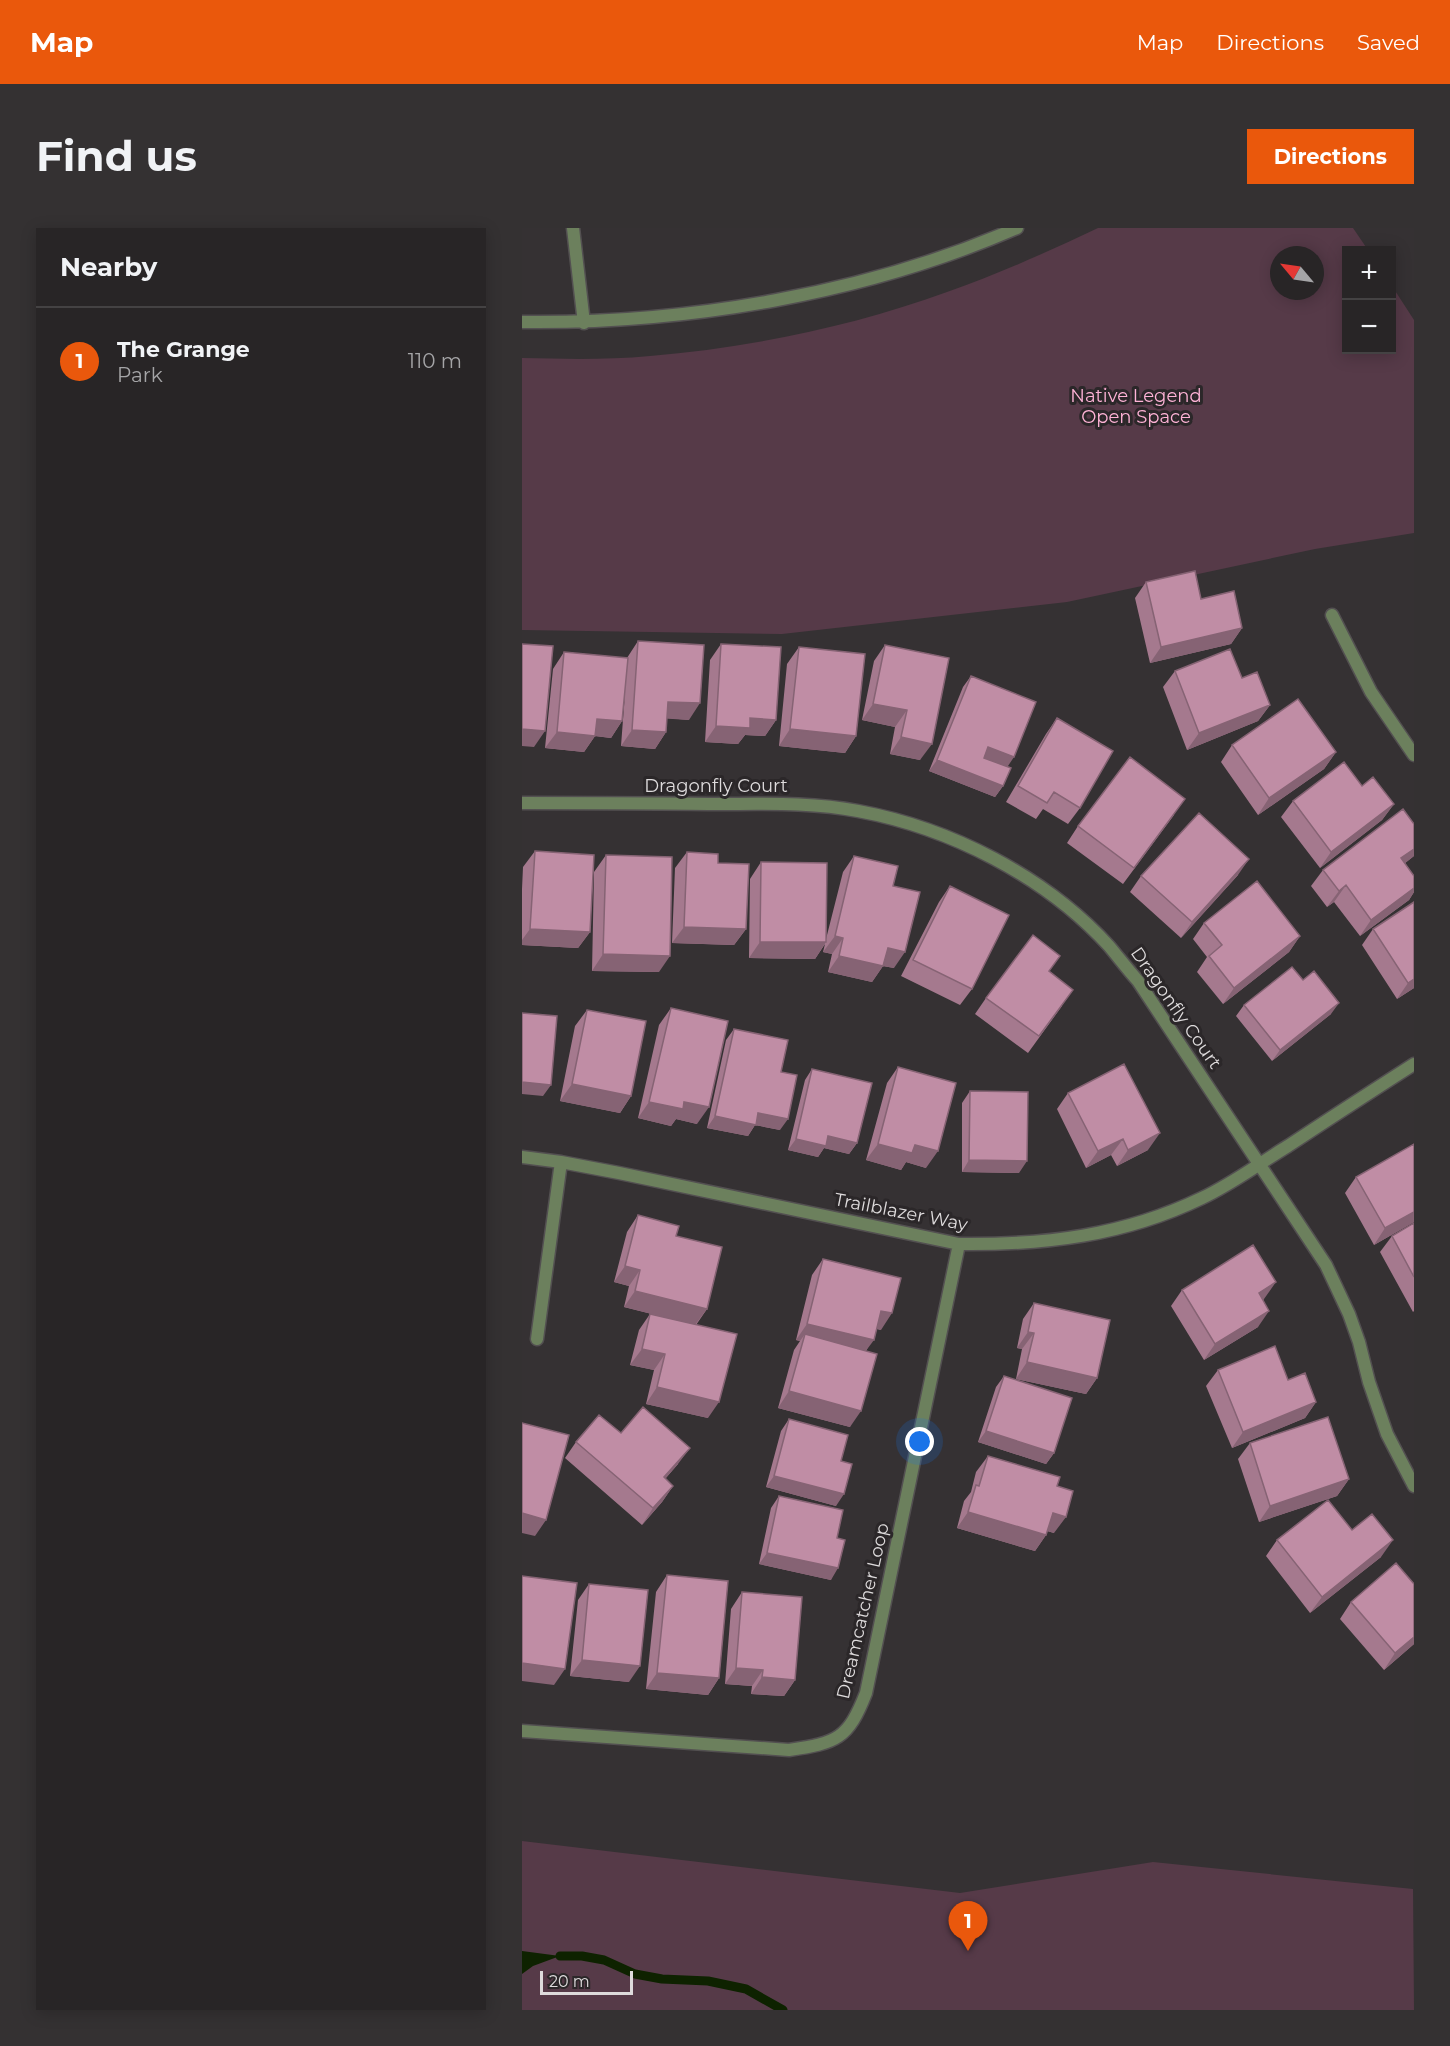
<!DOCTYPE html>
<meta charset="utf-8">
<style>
:root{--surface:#282526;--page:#343132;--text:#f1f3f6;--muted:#a5a5a7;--line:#444243;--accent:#ea580c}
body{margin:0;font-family:Montserrat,sans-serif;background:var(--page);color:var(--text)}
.controls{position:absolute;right:18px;top:18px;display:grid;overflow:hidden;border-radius:0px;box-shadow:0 3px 15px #0003}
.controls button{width:54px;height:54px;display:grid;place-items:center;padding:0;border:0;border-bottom:2px solid var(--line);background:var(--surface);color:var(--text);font:30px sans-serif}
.compass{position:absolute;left:748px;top:18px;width:54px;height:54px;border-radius:50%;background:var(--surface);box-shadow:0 3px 15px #0003;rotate:299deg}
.scale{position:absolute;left:18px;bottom:15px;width:93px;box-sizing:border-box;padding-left:6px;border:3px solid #dedbdc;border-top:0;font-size:16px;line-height:21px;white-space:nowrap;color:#dedbdc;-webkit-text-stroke:4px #2b2729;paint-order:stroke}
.you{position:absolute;left:398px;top:1214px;width:21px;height:21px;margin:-15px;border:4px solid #fff;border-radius:50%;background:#1a73e8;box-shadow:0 0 0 9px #1a73e833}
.badge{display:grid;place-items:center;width:39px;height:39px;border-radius:50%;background:var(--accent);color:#fff;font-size:20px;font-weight:700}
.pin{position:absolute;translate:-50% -50px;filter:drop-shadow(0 2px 3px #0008)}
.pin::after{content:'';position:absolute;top:32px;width:21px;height:18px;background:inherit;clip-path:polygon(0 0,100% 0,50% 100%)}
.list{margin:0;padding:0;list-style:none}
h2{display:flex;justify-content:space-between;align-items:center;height:78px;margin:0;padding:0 24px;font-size:26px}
h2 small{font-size:20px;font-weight:400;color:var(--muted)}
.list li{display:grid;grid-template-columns:39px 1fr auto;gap:18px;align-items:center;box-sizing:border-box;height:108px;padding:0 24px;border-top:2px solid var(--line)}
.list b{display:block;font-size:22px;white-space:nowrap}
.list p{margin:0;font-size:20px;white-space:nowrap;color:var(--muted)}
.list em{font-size:20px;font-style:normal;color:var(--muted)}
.map{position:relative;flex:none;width:892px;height:1782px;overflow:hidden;border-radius:0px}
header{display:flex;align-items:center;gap:36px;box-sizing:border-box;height:84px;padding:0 30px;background:var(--accent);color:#fff}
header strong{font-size:28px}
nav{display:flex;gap:33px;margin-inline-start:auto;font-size:21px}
.intro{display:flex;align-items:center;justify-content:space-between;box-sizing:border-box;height:144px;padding:0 36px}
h1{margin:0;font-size:42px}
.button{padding:15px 27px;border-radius:0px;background:var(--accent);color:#fff;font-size:21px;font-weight:700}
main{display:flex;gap:36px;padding:0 36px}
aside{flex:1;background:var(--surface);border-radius:0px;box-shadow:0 3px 15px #0003}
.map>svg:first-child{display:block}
.green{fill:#563a48;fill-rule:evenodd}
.water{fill:#0e2200}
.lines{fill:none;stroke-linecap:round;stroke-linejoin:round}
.stream{stroke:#0e2200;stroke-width:9}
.street-casing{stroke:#535051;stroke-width:15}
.street{stroke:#6c805d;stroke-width:12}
.wall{fill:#a5798e}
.shaded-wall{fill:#866374}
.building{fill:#c08da5;stroke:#866374;stroke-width:1.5}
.labels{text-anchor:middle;stroke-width:6;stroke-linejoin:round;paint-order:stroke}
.park-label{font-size:18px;fill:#ffb3d7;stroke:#2b2729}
.street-label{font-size:18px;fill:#dedbdc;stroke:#2b2729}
</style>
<header>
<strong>Map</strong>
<nav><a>Map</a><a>Directions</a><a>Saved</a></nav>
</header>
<div class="intro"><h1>Find us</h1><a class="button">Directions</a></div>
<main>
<aside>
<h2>Nearby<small></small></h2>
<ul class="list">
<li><span class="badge">1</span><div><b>The Grange</b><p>Park</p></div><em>110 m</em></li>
</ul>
</aside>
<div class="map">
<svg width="892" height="1782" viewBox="0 0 892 1782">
<rect width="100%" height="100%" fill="#353133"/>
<!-- green -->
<path class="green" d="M576,0H831L846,22H824V122H870V58L892,92V305L793,321L545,374L260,406L0,402V130C43,131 85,132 128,128C227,120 332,98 425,64C477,46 527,23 576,0ZM757,27H793V63H757Z
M0,1613L438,1665L631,1634L891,1661L892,1782H0Z"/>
<!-- water -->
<path class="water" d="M0,1723L38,1728L11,1738L0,1746Z"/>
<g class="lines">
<!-- stream -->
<path class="stream" d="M38,1728H60L82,1732L113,1746L140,1751L186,1753L224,1761L261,1782"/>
<defs>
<path id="street" d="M51,0L62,95
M0,94C165,96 343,66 495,0
M810,387L849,464L892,527
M0,575C65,575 130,575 195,576C242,576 289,574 336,583C428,600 523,648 587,718C597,730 606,742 616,753L804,1037L827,1086L837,1114L847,1154L865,1206L892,1258
M0,929L39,934L97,945L437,1016C523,1017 601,1008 680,970C710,956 738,935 766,918C808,890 850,863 892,836
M15,1111L39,934
M0,1503L267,1522C315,1515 326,1511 344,1465L437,1016"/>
</defs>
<!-- street casing -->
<use href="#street" class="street-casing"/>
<!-- street -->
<use href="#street" class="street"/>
</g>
<!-- wall -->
<path class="wall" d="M624,354L679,371L720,400L709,416L628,435L613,370Z
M116,413L167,492L145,490L144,504L133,521L99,518L103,465L100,493L89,510L73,508L62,524L23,520L31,441L42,424L105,430Z
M199,416L254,492L243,508L223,507L216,516L183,514L188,432Z
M363,417L427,430L398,532L368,526L373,499L340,492L352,433Z
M277,419L334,508L323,525L257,518L265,436Z
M653,443L720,450L748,477L736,493L665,522L641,459Z
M449,448L485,539L481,558L473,569L407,543L441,459Z
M535,490L558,580L546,596L521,581L514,591L484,574L524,506Z
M710,517L814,524L802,541L736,587L699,534Z
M840,558L872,576L860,592L798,640L759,589L771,573Z
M652,587L601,656L545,615L556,598Z
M13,623L68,704L56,720L0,717V661L1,639Z
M165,624L196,635L224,701L212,717L150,715L153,640Z
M84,627L137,744L70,743L72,644Z
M332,628L371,658L372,740L361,738L350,754L306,744L310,726L301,724L303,716L293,731L227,730L228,651L239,634L304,711L321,644Z
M892,628L883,635L892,648V664L887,672L838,708L812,674L805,679L789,658L801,642Z
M716,647L659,710L608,664L619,648Z
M428,658L450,761L438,777L379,748L417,674Z
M682,695L778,708L767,724L701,776L675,744L685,729L671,711Z
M851,701L892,760L875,771L840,717Z
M528,744L540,778L506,825L453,786L464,770Z
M722,777L809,786L750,833L714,788Z
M149,780L175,896L154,891L149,898L116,890L137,797Z
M65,782L109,868L98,885L38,873L53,798Z
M212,801L258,902L233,897L226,908L185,900L204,812Z
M376,839L404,940L384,934L379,942L344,932L365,855Z
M290,841L335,915L327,926L302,920L296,929L266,922L283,852Z
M448,863L497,945L440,944V875Z
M546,865L626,922L595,938L589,927L564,940L535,881Z
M834,949L892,994L852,1017L823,965Z
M116,987L154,1008L185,1081L174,1097L186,1190L124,1176L132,1142L108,1137L117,1102L128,1086H130L102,1079L107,1058L92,1054L105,1004Z
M892,995V1083L891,1084L858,1024L870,1008Z
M301,1031L359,1102L355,1101L344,1123L328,1199L256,1180L272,1122L278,1113L274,1112L290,1047Z
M660,1062L742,1071L741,1072L736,1099L682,1132L649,1078Z
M512,1075L575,1150L564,1166L494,1151L500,1121L495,1120L501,1091Z
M696,1142L766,1152L794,1174L783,1190L710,1220L684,1158Z
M482,1148L532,1225L524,1236L456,1214L474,1159Z
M267,1191L319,1233L314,1278L244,1259L259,1203Z
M99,1205L156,1236L143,1251L151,1258L140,1274L120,1297L43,1230L54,1214Z
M728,1215L827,1251L815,1268L737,1294L716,1231Z
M466,1228L535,1258L532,1305L525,1303L524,1307L513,1323L435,1300L442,1273L449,1264L454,1244Z
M257,1268L315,1310L309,1352L237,1336L249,1280Z
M830,1302L859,1329L788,1385L744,1328L755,1312Z
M145,1347L197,1450L186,1467L124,1461L134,1364Z
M67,1356L107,1454L48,1448L56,1372Z
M220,1364L273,1452L262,1468L229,1466L230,1458L203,1456L209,1381Z
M829,1374L892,1416L862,1442L818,1391Z"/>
<!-- shaded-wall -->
<path class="shaded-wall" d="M720,400L709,416L628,435L639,419Z
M146,474L178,475L167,492L135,490Z
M351,476L385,482L373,499L340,492Z
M748,477L736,493L665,522L677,505Z
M228,490L254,492L243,508L223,507L216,516L183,514L194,498Z
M75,491L100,493L89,510L73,508L62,524L23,520L35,504Z
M0,501L23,503L12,519L0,518Z
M268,501L334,508L323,525L257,518Z
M110,502L144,504L133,521L99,518Z
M379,509L410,516L398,532L368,526Z
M466,519L492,529L484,541L458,530Z
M814,524L802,541L736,587L747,570Z
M415,532L481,558L473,569L407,543Z
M872,576L860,592L798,640L809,624Z
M892,621V628L868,647L879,630Z
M727,631L716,647L659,710L670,694Z
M824,657L812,674L805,679L817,663Z
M892,660V664L887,672L838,708L849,692Z
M162,699L224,701L212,717L150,715Z
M8,701L68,704L56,720L0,717V712Z
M313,708L321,710L310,726L301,724Z
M778,708L767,724L701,776L712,760Z
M238,714H304L293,731L227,730Z
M366,720L383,724L372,740L361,738L350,754L306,744L317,728Z
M81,726L148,728L137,744L70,743Z
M892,751V760L875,771L886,755Z
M817,775L809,786L750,833L758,822Z
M0,854L29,857L21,868L0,866Z
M50,856L109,868L98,885L38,873Z
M127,874H162L187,879L175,896L154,891L149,898L116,890Z
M236,885L266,891L258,902L233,897L226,908L185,900L193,888Z
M638,905L626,922L595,938L606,922Z
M306,908L335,915L327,926L302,920L296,929L266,922L274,911Z
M601,911L589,927L564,940L576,923Z
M356,916L393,917L416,923L404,940L384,934L379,942L344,932Z
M447,932L505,933L497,945L440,944Z
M892,984V994L852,1017L863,1000Z
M103,1038L118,1042L107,1058L92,1054Z
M754,1054L742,1071L725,1082L737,1065Z
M113,1063L185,1081L173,1097L102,1079Z
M359,1083L370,1085L359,1102L348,1099Z
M747,1083L736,1099L682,1132L693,1116Z
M285,1096L352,1112L340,1128L283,1106L278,1113L274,1112Z
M506,1104L512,1105L500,1121L495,1120Z
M120,1121L143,1126L132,1142L108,1137Z
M505,1134L575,1150L564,1166L494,1151Z
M135,1159L197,1174L186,1190L124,1176Z
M267,1163L339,1183L328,1199L256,1180Z
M794,1174L783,1190L710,1220L721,1204Z
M464,1203L532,1225L524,1236L456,1214Z
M168,1220L156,1236L130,1266L142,1249Z
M252,1248L322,1266L314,1278L244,1259Z
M827,1251L815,1268L737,1294L748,1278Z
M151,1258L140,1274L120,1297L131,1280Z
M446,1284L524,1307L513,1323L435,1300Z
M0,1285L24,1292L13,1308L0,1305Z
M531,1285L544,1289L532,1305L519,1301Z
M871,1312L859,1329L788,1385L800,1369Z
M245,1325L316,1340L309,1352L237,1336Z
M892,1409V1416L862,1442L873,1425Z
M60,1432L118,1438L107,1454L48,1448Z
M0,1435L43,1441L32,1457L0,1453Z
M214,1440L241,1442L230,1458L203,1456Z
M135,1445L197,1450L186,1467L124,1461Z
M240,1449L273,1452L262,1468L229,1466Z"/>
<!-- building -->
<path class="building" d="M673,343L679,371L712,363L720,400L639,419L624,354Z
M116,413L182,417L178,475L146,474L144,504L110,502Z
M0,416L31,418L23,503L0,501Z
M199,416L259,419L254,492L228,490V500L194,498Z
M363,417L427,430L410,516L379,509L385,482L351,476Z
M277,419L343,426L334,508L268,501Z
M708,421L720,450L735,444L748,477L677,505L653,443Z
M42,424L106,430L100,493L75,491L73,508L35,504Z
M449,448L514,474L492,529L466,519L462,530L489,540L481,558L415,532Z
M776,471L814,524L747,570L710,517Z
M535,490L591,523L558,580L532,564L525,575L496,558Z
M608,529L663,571L612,640L556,598Z
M822,534L840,558L851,549L872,576L809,624L771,573Z
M881,581L892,596V621L879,630L892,648V660L849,692L824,657L817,663L801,642Z
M677,585L727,631L670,694L619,648Z
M13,623L72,627L68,704L8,701Z
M165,624L196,626V635L227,636L224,701L162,699Z
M84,627L150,629L148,728L81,726Z
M332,628L376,638L371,658L398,664L383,724L366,720L361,738L317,728L321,710L313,708Z
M239,634L305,635L304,714H238Z
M735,653L778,708L712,760L687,728L700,717L682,695Z
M428,658L487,687L450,761L391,732Z
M892,674V751L886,755L851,701Z
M511,707L538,728L527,743L551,762L517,808L464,770Z
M770,739L781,752L792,743L817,775L758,822L722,777Z
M149,780L206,793L187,879L162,874L161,881L127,874Z
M65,782L124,793L109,868L50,856Z
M0,785L35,788L29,857L0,854Z
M212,801L266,812L259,844L275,847L266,891L236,885L234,897L193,888Z
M602,836L638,905L606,922L601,911L576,923L546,865Z
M376,839L434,855L416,923L393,917L390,925L356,916Z
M290,841L350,855L335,915L306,908L304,918L274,911Z
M448,863L506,864L505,933L447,932Z
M892,916V984L863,1000L834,949Z
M116,987L157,998L154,1008L200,1019L185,1081L113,1063L118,1042L103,1038Z
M892,995V1049L870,1008Z
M731,1017L754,1054L737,1065L747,1083L693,1116L660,1062Z
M301,1031L379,1050L370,1085L359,1083L352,1112L285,1096Z
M512,1075L588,1092L575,1150L505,1134L512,1105L506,1104Z
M128,1086L215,1106L197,1174L135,1159L143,1126L120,1121Z
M283,1106L355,1126L339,1183L267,1163Z
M753,1118L766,1152L783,1145L794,1174L721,1204L696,1142Z
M482,1148L550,1170L532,1225L464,1203Z
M121,1179L168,1220L142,1249L151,1258L131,1280L54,1214L77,1187L99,1205Z
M806,1189L827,1251L748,1278L728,1215Z
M267,1191L326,1207L319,1233L330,1236L322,1266L252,1248Z
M0,1195L47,1207L24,1292L0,1285Z
M466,1228L538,1249L535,1258L551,1263L544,1289L531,1285L524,1307L446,1284L454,1257L457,1258Z
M257,1268L321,1282L315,1310L323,1312L316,1340L245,1325Z
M806,1272L830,1302L850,1286L871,1312L800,1369L755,1312Z
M874,1335L892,1356V1409L873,1425L829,1374Z
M145,1347L206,1353L197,1450L135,1445Z
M0,1348L55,1355L43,1441L0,1435Z
M67,1356L126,1362L118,1438L60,1432Z
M220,1364L280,1369L273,1452L240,1449L241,1442L214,1440Z"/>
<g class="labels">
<!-- park labels -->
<g class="park-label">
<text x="614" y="174">Native Legend<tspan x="614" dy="21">Open Space</tspan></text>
</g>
<!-- street labels -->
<g class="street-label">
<text x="194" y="564">Dragonfly Court</text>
<text transform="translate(654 780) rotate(55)" y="6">Dragonfly Court</text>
<text transform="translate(379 984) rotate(11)" y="6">Trailblazer Way</text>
<text transform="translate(341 1383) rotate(-77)" y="6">Dreamcatcher Loop</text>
</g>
</g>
</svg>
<div class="controls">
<button>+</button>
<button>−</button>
</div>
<svg class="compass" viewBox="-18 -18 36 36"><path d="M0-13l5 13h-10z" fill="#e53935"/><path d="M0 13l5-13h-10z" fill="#a5a5a7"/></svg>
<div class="scale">20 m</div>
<div class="you"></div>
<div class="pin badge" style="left:446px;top:1723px">1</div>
</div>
</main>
